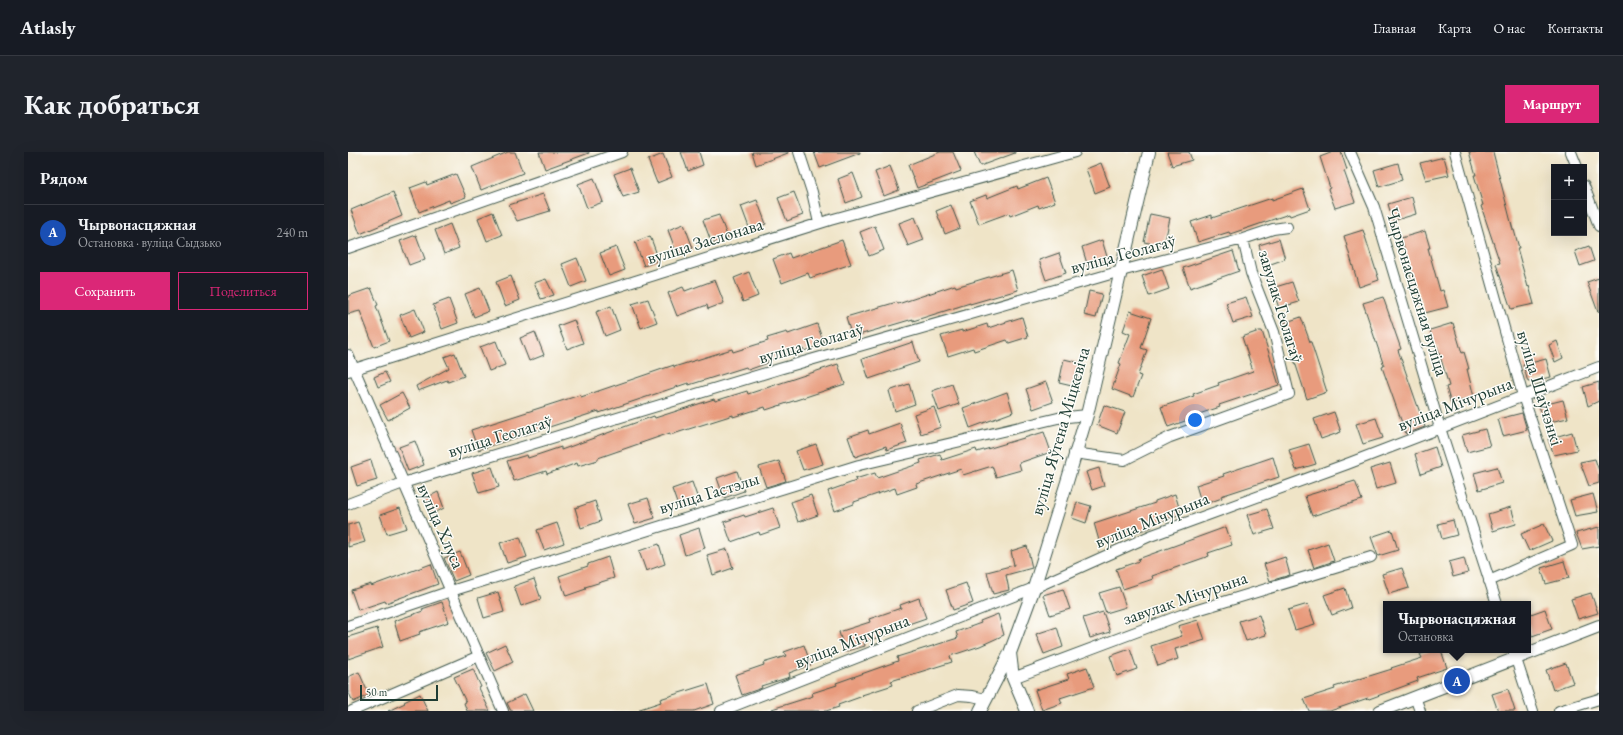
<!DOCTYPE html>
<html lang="ru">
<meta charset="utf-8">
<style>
:root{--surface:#171b24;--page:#20242c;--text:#f1f3f6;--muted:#9ea1a6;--line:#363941;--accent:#db2777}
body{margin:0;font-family:"EB Garamond",serif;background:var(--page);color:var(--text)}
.controls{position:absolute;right:12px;top:12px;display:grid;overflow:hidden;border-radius:0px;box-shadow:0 4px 16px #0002}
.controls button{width:36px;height:36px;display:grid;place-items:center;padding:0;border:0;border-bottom:1px solid var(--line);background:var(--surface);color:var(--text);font:20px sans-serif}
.scale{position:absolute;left:12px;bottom:10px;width:78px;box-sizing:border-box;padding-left:4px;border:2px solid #1f3d34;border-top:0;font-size:11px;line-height:14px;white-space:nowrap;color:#1f3d34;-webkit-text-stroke:3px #fdfcf7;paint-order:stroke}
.you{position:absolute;left:847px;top:268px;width:14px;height:14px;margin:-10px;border:3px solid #fff;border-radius:50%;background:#1a73e8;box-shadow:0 0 0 6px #1a73e833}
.badge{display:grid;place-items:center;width:26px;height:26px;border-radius:50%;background:var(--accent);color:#fff;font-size:13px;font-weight:700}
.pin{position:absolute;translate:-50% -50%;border:2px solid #fff;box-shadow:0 1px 4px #0006}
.popup{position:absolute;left:1035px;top:449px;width:148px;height:52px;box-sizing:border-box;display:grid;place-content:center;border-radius:0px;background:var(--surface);filter:drop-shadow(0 1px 3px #0005);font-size:13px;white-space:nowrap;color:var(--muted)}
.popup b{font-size:15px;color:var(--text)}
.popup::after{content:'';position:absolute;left:50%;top:100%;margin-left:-8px;border:8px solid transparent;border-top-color:var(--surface)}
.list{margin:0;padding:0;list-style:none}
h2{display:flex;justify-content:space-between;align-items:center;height:52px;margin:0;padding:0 16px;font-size:17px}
h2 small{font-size:13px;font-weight:400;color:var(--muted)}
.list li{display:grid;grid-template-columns:26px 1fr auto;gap:12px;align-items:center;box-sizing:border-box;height:56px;padding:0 16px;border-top:1px solid var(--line)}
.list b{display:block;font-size:15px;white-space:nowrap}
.list p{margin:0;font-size:13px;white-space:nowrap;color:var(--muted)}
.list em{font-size:13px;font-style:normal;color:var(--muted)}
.actions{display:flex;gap:8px;padding:12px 16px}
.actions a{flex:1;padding:9px 0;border:1px solid var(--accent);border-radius:0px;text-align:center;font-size:14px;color:var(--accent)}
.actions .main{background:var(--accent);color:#fff}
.map{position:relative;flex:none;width:1251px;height:559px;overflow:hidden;border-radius:0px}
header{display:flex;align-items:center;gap:24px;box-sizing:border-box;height:56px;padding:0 20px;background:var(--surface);border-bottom:1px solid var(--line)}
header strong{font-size:19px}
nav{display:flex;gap:22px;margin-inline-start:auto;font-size:14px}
.intro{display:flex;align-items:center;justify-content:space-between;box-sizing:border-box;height:96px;padding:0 24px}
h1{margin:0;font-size:28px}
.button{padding:10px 18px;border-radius:0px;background:var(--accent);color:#fff;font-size:14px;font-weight:700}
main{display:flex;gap:24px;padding:0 24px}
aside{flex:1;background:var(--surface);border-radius:0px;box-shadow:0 4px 16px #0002}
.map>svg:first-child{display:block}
.building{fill:#e89b7d}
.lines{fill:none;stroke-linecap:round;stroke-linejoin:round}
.minor-casing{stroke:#3e564a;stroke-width:12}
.tertiary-casing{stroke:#3e564a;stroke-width:14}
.minor{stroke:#fff;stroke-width:10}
.tertiary{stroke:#fff;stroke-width:12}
.labels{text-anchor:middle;stroke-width:3;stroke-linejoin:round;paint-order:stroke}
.street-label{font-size:18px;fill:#1f3d34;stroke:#fdfcf7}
</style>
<header>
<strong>Atlasly</strong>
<nav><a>Главная</a><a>Карта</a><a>О нас</a><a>Контакты</a></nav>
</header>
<div class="intro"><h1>Как добраться</h1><a class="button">Маршрут</a></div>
<main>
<aside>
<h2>Рядом<small></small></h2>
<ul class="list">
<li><span class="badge" style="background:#1a4fb4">A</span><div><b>Чырвонасцяжная</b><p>Остановка · вуліца Сыдзько</p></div><em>240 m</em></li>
</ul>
<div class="actions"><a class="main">Сохранить</a><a>Поделиться</a></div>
</aside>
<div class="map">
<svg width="1251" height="559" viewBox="0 0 1251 559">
<rect width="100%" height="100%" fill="#fdfcf7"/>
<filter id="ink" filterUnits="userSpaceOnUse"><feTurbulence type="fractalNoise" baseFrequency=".025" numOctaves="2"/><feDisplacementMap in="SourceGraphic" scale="8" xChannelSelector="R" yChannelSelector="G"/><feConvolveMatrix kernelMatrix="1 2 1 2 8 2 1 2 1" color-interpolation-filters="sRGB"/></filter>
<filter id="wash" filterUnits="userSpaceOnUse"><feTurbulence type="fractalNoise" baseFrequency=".012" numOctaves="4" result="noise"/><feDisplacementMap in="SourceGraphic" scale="16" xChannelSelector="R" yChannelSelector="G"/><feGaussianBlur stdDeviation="0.9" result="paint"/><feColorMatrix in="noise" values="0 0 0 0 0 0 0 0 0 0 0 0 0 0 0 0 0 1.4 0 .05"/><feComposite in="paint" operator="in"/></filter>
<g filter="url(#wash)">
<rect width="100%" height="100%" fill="#efe4c7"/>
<g id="blocks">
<!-- building -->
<path class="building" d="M160,0H167L175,21L133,38L124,15Z
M191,0H241V1L197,17Z
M333,0H351L355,13L340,19Z
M404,0H440V1L408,13Z
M466,0H512V1L472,16Z
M592,0H605L613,19L569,36L560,13Z
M626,0H667V1L632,14Z
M819,0H841L844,8L824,14Z
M985,0H993L999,18L996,19L1007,50L987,56L980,37L982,36L972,5Z
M1121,0H1145L1165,78H1166L1171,96H1169L1180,135L1181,134L1186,152L1163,157L1148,112L1152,111L1133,54L1135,53L1126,23H1128Z
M315,2L324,25L309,31L300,8Z
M1096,5L1101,23L1078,28L1072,11Z
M753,11L762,35L747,41L738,17Z
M1050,11L1054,28L1031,35L1026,18Z
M542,14L551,38L536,44L527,20Z
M282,16L291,40L275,45L266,22Z
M505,21L514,45L498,51L490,27Z
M108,22L118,45L102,51L101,48L71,60L62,36L78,30L79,33Z
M246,26L255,50L239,56L230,32Z
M698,26L707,50L691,56L690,53L662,64L661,61L631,72L622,49L638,43L639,46L669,34L670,37Z
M955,37L962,57L942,64L941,62L882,82L881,80L850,90L843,70L864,63V66L924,46V48Z
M45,40L54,64L12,82L3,58Z
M446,40L455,63L439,69L430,46Z
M195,42L202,59L169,69L161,53Z
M1064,45L1068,62L1045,69L1040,52Z
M409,48L418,72L402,78L393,54Z
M603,53L612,76L597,82L588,59Z
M145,60L154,83L139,89L130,66Z
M802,62L822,66L816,94L796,90Z
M371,63L380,86L364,92L355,68Z
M567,65L576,88L560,94L551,71Z
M102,72L111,96L96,102L87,78Z
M336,72L345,96L329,102L320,78Z
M527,74L536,98L521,104L512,80Z
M1015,78L1031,128L1011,135L996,84Z
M1077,79L1082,96H1080L1092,139L1095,138L1100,155L1077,161L1068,132L1065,133L1060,117L1062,116L1053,86Z
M68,83L77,107L61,113L52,89Z
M302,84L311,108L296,114L287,90Z
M931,87L937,107L917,114L911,93Z
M494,88L503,112L462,126L460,121L434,131L425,107L441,101L443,106Z
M754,88L760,108L740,115L734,95Z
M1241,94L1246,109L1232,114L1227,99Z
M268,95L277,118L261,124L252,101Z
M885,99L891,119L842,136L835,116Z
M711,101L718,121L698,128L691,108Z
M229,106L238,129L223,135L214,112Z
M814,117L821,137L801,144L794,124Z
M664,118L670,138L622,152V151L565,169V167L504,185L498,165L549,150L550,152L607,133L608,135Z
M401,120L410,144L395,150L386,126Z
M163,124L172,148L157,154L148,130Z
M1251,126V159L1250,160L1239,130Z
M198,127L206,143L193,147L186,131Z
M367,128L376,151L360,157L359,153L329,164L320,141L335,135L337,139Z
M944,130L951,150L931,156L924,136Z
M23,136L30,153L28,154L41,189L26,195L12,159L0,162V144Z
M132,136L141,159L126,165L117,142Z
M741,139L754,142L748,166L736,163Z
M898,145L905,165L885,171L878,151Z
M1035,145L1053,197L1050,198L1077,275L1058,282L1034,215L1036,214L1015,151Z
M101,147L110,171L94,177L85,153Z
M300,147L309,170L293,176L284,152Z
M263,154L272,178L257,184L248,160Z
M67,157L76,180L61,186L52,163Z
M782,159L803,166L793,196L799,198L790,223L793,224L785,245L764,237L773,212L771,211L782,182L775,179Z
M674,165L680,185L661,191L659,188L626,199L625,196L600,204L593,184L614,178V180L639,172L640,176Z
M953,165L962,190H963L979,240L959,247L939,186H938L933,172Z
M226,168L235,191L219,197L210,174Z
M1105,171L1114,201L1116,200L1121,217H1119L1126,245L1103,252L1098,235L1101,234L1089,194L1086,195L1082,178Z
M469,172L476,192L456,199L455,196L419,209L420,211L400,218L398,215L341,233L340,231L251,261V259L130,298L123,278L232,243L233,245L326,213V215L384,197L385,200L420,189L419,186L439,180L440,182Z
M911,179H914L931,233L871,253L872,255L839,266L840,268L820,275L813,255L846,244L845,242L871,233L870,231L905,219L894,185Z
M187,180L196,203L181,209L172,186Z
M148,189L157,213L141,219L132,195Z
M1209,189L1215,206L1207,210L1201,193Z
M565,190L571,210L521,227L514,207Z
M107,201L116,224L100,230L99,228L70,239L68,234L101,216L96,205Z
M716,207L733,211L728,235L711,231Z
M1198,207L1203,225L1180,230L1175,213Z
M490,212L497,232L418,258L417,255L385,265V263L322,283V281L250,306V308L230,314L229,311L199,322L198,319L166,329L159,309L179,303L180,306L213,295V298L306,264L307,266L366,247L367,249L399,239L400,242Z
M37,220L42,230L30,235L26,225Z
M698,230L705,250L685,257L678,237Z
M1251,230V249L1240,254L1235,235Z
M561,232L567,252L547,259L541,239Z
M604,232L611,252L591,259L584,239Z
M659,240L665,260L622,276L615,256Z
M54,241L62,256L40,268L32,253Z
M1215,248L1220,266L1197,271L1191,254Z
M756,253L777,260L769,281L749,273Z
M586,255L593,275L573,282L566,262Z
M986,260L993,280L973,287L966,267Z
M1174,261L1179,278L1155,284L1150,267Z
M1028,266L1035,286L1015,292L1008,272Z
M552,271L559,291L539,298L538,294L507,305L500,285L520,278L521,282Z
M1137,277L1142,294L1119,300L1114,283Z
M696,280L703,300L671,311L673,318L648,325L644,314L615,323L613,317L568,332L569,335L549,342L547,336L506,350V352L487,359L480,339L508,329L507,327L527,321L529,326L573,311L572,308L592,302L594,308L628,297L629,300Z
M1224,280L1229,298L1206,303L1200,287Z
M67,289L76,313L60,319L51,295Z
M468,292L475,312L455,318L448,299Z
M961,292L968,312L948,318L941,298Z
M1087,295L1093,315L1073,322L1067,302Z
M925,305L931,325L873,344L874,346L854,353L848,333L876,324L875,322Z
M1247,307L1251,319V331L1241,334L1232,310Z
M23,308L29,328L9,334L3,315Z
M431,309L438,329L418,335L411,315Z
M1042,311L1048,331L1028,337L1022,317Z
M144,315L151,335L131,341L124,321Z
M1149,315L1154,331L1131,338L1126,321Z
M751,316L756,334L744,338L738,320Z
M389,319L396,339L376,346L369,326Z
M1007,329L1014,348L964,364L957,344Z
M344,330L351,350L331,357L324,337Z
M90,340L96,356L83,363L76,347Z
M827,342L833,362L803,373L804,375L752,392L746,371L807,351V349Z
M1245,342L1250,360L1227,364L1222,348Z
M463,343L470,363L450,370L443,350Z
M300,346L307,366L287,372L280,352Z
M247,349L253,369L233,376L227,356Z
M729,350L743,354L738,371L724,366Z
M1163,355L1168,372L1145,379L1140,362Z
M52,356L59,376L39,382L32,363Z
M425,356L432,376L412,383L411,380L383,390L376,370L396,363L397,365Z
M919,357L926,377L906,383L899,363Z
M1105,368L1109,383L1094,387L1090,372Z
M10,370L17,390L0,395V373Z
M209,371L216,391L196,398L189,378Z
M1196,372L1204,389L1181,399L1173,382Z
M878,375L884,393L860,401L861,404L804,424L805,427L775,437L768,417L791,409L790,407Z
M1251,375V394L1234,397L1228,381Z
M351,376L357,396L337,403L331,383Z
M1044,378L1050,398L1030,404L1023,385Z
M172,385L179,405L159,411L152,391Z
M980,391L986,409L966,416L960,398Z
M311,392L317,412L298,419L291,399Z
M679,394L684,416L658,423L661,438L645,442L639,420L666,413L663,399Z
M379,397L385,416L365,423L359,403Z
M112,400L121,423L106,429L96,406Z
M260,405L266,426L237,435L238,437L218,444L211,424L240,414V412Z
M937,405L942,423L922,429L916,412Z
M1116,406L1120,421L1105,425L1101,410Z
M1216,409L1221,426L1198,432L1193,416Z
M83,412L90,432L38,451L37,449L10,458L3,438L23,432V434Z
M1054,416L1061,436L1041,442L1034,422Z
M186,427L193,447L173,454L166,434Z
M618,431L625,451L605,458L598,438Z
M771,435L778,455L758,461L751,441Z
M997,436L1003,456L984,463L976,443Z
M715,437L722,457L702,463L695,443Z
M150,440L156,460L136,466L130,446Z
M1243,441L1250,461L1230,467L1223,447Z
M571,446L578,466L546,477L547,480L516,490L517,494L497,500L491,480L522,470L521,467L553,456L552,453Z
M94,450L101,470L71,480L72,482L52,489L46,469L75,459L74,457Z
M960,452L967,472L947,478L940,458Z
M1197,457L1204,477L1184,484L1180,471V463Z
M755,460L762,480L742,486L735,466Z
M650,462L656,483L632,494L602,504L604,510L543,529L545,533L514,543L515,544L490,553L491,555L478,559H425L424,557L465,544L464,541L489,533L488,531L550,509L549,505L610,486L608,480L633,471L632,469Z
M911,463L918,483L898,489L891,469Z
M850,468L857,488L827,497L830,507L810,514L803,494L834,484L830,474Z
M709,475L715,495L696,502L688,482Z
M29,476L35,495L0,507V485Z
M157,492L165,510L147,519L138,501Z
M456,493L463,513L441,521L442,525L413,534L414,536L394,543L387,523L416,513L415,511L438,504L436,500Z
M782,497L789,517L769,524L762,504Z
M1086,498H1093L1099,516L1069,526L1070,529L1021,547L1020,546L982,559H961L956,547L987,537L986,535L1044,517L1043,516L1074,506L1072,502Z
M1218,511L1225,531L1205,538L1198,518Z
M739,515L746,535L712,546L714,551L694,558L687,538L721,527L719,522Z
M125,517L133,535L131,536L142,559H119L116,551L118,550L106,525Z
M11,520L21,543L5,550L0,539V525Z
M360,532L366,552L346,559H292V557L313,550L312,547Z
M1160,537L1167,559H1150L1144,542Z
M72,542L80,559H40L57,551L56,550Z
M177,542L185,559H163L159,551Z"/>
</g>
</g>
<g filter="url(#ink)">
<use href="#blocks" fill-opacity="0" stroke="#3e564a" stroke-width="1"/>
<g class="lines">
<defs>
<path id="minor" d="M451,0L464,40L471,71
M1002,0L1026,55L1092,276L1149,452
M1107,0L1175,244L1224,393L1141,429
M1223,0L1229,15
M1236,34L1251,74
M0,96L274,0
M0,203L155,559
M0,219L482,68L727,0
M726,301L776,308L822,285L941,242L926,180L903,121L895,87
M0,352L55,331L431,217L773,119L895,87L925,77L939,75
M0,474L103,439L511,313L710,266L739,263
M1165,498L1185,559
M665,526L833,463L1023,405
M1067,545L1072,559
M4,559L131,504
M373,559L686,436L802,384L999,312L1251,215
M569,559L610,543L624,544L638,547
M1211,559L1251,547"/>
<path id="tertiary" d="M662,501L665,526L679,559
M632,559L662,501L686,436L719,330L739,263L801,0
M1032,559L1251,474"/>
</defs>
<!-- minor casing -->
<use href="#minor" class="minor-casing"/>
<!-- tertiary casing -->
<use href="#tertiary" class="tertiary-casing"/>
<!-- minor -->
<use href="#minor" class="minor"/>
<!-- tertiary -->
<use href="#tertiary" class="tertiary"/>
</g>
</g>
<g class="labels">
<!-- street labels -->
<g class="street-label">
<text transform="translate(357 89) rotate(-17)" y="6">вуліца Заслонава</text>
<text transform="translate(775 102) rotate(-15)" y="6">вуліца Геолагаў</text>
<text transform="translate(1069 140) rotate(73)" y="6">Чырвонасцяжная вуліца</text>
<text transform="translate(933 154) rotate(73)" y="6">завулак Геолагаў</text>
<text transform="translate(463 191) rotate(-16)" y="6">вуліца Геолагаў</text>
<text transform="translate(1192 236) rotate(73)" y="6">вуліца Шаўчэнкі</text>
<text transform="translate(1107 252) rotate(-21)" y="6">вуліца Мічурына</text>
<text transform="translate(712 279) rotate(-74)" y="6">вуліца Яўгена Міцкевіча</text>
<text transform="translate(152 284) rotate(-17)" y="6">вуліца Геолагаў</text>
<text transform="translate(361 341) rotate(-17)" y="6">вуліца Гастэлы</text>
<text transform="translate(804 368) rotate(-22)" y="6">вуліца Мічурына</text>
<text transform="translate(93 374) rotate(66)" y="6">вуліца Хлуса</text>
<text transform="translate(837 446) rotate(-19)" y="6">завулак Мічурына</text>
<text transform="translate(504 489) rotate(-21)" y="6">вуліца Мічурына</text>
</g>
</g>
</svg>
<div class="controls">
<button>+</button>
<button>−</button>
</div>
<div class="scale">50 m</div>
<div class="you"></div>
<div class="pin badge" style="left:1109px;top:529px;background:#1a4fb4">A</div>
<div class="popup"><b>Чырвонасцяжная</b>Остановка</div>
</div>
</main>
